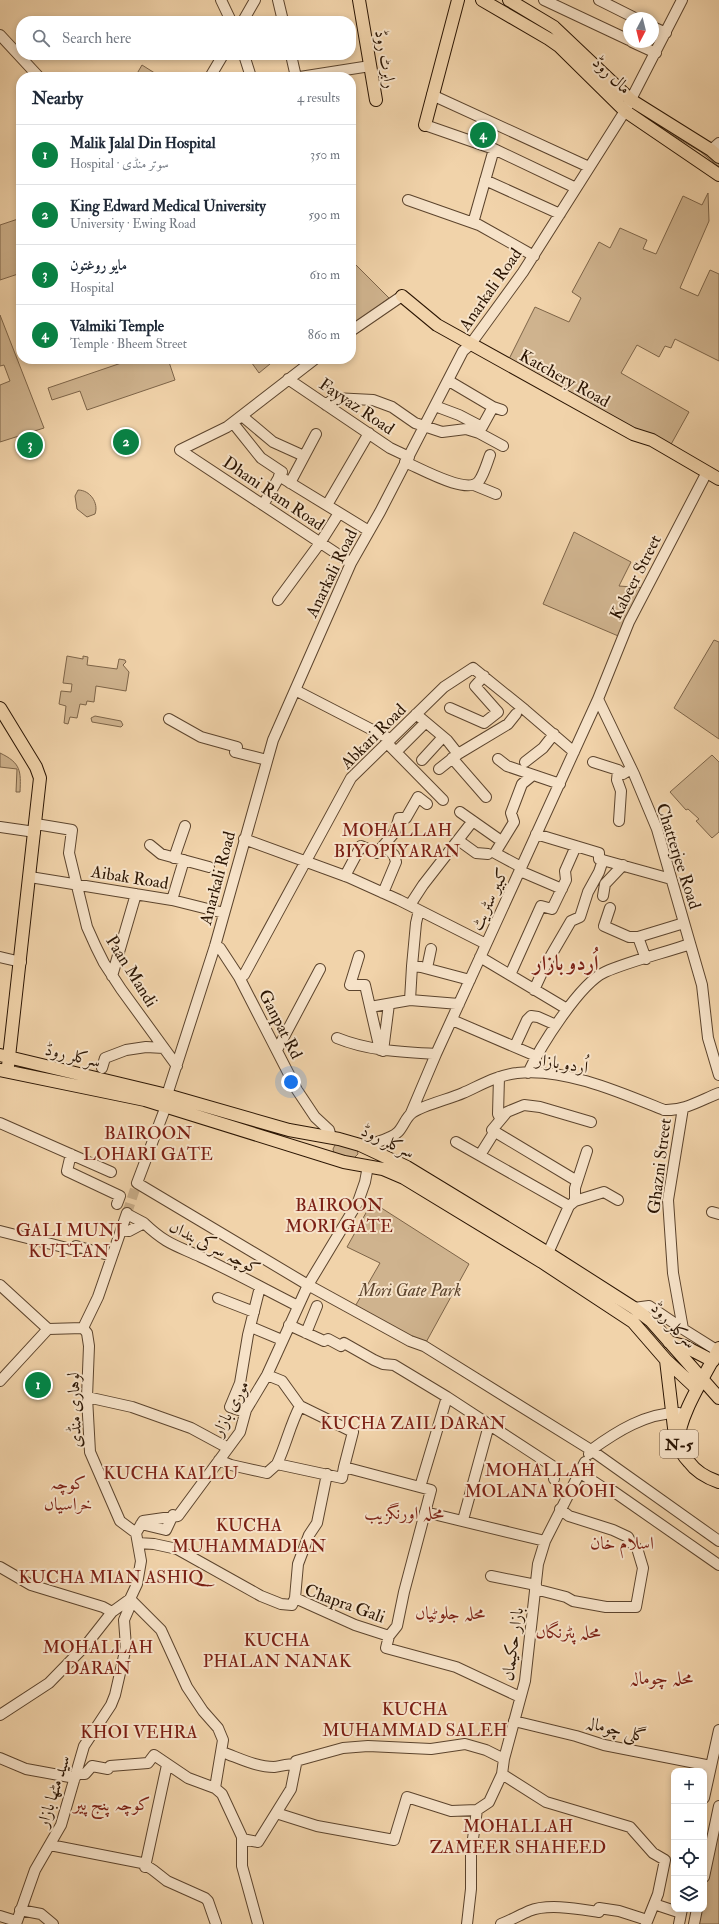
<!DOCTYPE html>
<meta charset="utf-8">
<style>
:root{--surface:#fff;--page:#f2f2f3;--text:#1f2937;--muted:#747a83;--line:#e0e1e3;--accent:#0b8043}
body{margin:0;font-family:"IM FELL Double Pica",Amiri,serif;background:var(--page);color:var(--text)}
.controls{position:absolute;right:12px;bottom:12px;display:grid;overflow:hidden;border-radius:8px;box-shadow:0 2px 6px #0003}
.controls button{width:36px;height:36px;display:grid;place-items:center;padding:0;border:0;border-bottom:1px solid var(--line);background:var(--surface);color:var(--text);font:20px sans-serif}
.compass{position:absolute;left:623px;top:12px;width:36px;height:36px;border-radius:50%;background:var(--surface);box-shadow:0 2px 6px #0003;rotate:187deg}
.you{position:absolute;left:291px;top:1082px;width:14px;height:14px;margin:-10px;border:3px solid #fff;border-radius:50%;background:#1a73e8;box-shadow:0 0 0 6px #1a73e833}
.badge{display:grid;place-items:center;width:26px;height:26px;border-radius:50%;background:var(--accent);color:#fff;font-size:13px;font-weight:700}
.pin{position:absolute;translate:-50% -50%;border:2px solid #fff;box-shadow:0 1px 4px #0006}
.list{margin:0;padding:0;list-style:none}
h2{display:flex;justify-content:space-between;align-items:center;height:52px;margin:0;padding:0 16px;font-size:17px}
h2 small{font-size:13px;font-weight:400;color:var(--muted)}
.list li{display:grid;grid-template-columns:26px 1fr auto;gap:12px;align-items:center;box-sizing:border-box;height:60px;padding:0 16px;border-top:1px solid var(--line)}
.list b{display:block;font-size:15px;white-space:nowrap}
.list p{margin:0;font-size:13px;white-space:nowrap;color:var(--muted)}
.list em{font-size:13px;font-style:normal;color:var(--muted)}
.icon{flex:none;width:22px;height:22px;fill:none;stroke:currentColor;stroke-width:2;stroke-linecap:round;stroke-linejoin:round}
.map{position:relative;flex:none;width:719px;height:1924px;overflow:hidden}
.search{position:absolute;background:var(--surface);box-shadow:0 2px 6px #0003;left:16px;top:16px;width:340px;height:44px;display:flex;align-items:center;gap:10px;box-sizing:border-box;padding:0 14px;border-radius:16px;color:var(--muted);font-size:15px}
.panel{position:absolute;background:var(--surface);box-shadow:0 2px 6px #0003;left:16px;top:72px;width:340px;height:292px;border-radius:16px}
.map>svg:first-child{display:block}
.green{fill:#cfb38e;stroke:#7d6448}
.lines{fill:none;stroke-linecap:round;stroke-linejoin:round}
.minor-tunnel{stroke:#c9ad89;stroke-width:10;stroke-dasharray:10 5;stroke-linecap:butt}
.minor-casing{stroke:#5c442d;stroke-width:12}
.major-casing{stroke:#2b1503;stroke-width:14}
.minor{stroke:#f6e2c8;stroke-width:10}
.major{stroke:#f1d3aa;stroke-width:12}
.labels{text-anchor:middle;stroke-width:4;stroke-linejoin:round;paint-order:stroke}
.shield{fill:#f6e2c8;stroke:#68523e;stroke-width:1}
.shield-label{font-size:16px;font-weight:bold;fill:#2b1503}
.street-label{font-size:17px;fill:#2b1503;stroke:#f6e2c8}
.park-label{font-size:17px;font-style:italic;fill:#5c442d;stroke:#f6e2c8}
.neighbourhood-label{font-size:18px;fill:#7a1f14;stroke:#f6e2c8}
.district-label{font-size:21px;font-weight:bold;fill:#7a1f14;stroke:#f6e2c8}
</style>
<div class="map">
<svg width="719" height="1924" viewBox="0 0 719 1924">
<rect width="100%" height="100%" fill="#f1d3aa"/>
<filter id="stains"><feTurbulence type="fractalNoise" baseFrequency=".005" numOctaves="4"/><feColorMatrix values="0 0 0 0 .2 0 0 0 0 .09 0 0 0 0 .02 0 0 0 .5 -.17"/></filter>
<radialGradient id="worn" r=".72"><stop offset=".6" stop-color="#630" stop-opacity="0"/><stop offset="1" stop-color="#630" stop-opacity=".3"/></radialGradient>
<!-- green -->
<path class="green" d="M142,65L161,77H135Z
M638,111L707,153L719,163V167L701,152L639,115L636,112Z
M708,193L709,221L680,288L698,296L710,270L719,274V361L675,339L671,348L665,346L659,357L637,345L621,373L689,412L669,448L509,359L535,307L569,322L581,298L572,292L599,242L610,248L620,228L647,240L643,249L656,254L683,196L702,205Z
M21,218V273L0,280V225Z
M351,260L389,298L351,327Z
M0,315L44,428L0,442V385L10,381L4,365L0,366Z
M133,359H168L175,380L87,410L80,391L52,400L48,388Z
M249,359H276L259,373Z
M78,490C90,490 99,503 95,514L87,517L77,509L75,496Z
M574,532L631,562L619,586L647,588L623,638L543,604Z
M714,640L719,642V739L674,708Z
M67,656L83,659V656L88,657L87,665L117,669L119,659L125,660L126,662L123,665L129,672L126,691L96,686L94,702L87,701L86,705L80,704L77,718L70,717L68,724L64,723L66,706L59,704L61,691L71,692L72,684L63,683Z
M95,716L121,721L123,725L121,727L92,722L91,718Z
M0,753C21,763 21,771 20,792H16L17,769L0,767Z
M712,755L719,762V832L712,838L696,821L699,819L688,809L686,810L670,792Z
M336,1143L357,1149L358,1154L353,1159L334,1153L333,1149Z
M372,1202L469,1264L424,1346L353,1310L380,1263L347,1247Z
M719,1806V1924H694L697,1909H704V1877Z"/>
<g class="lines">
<!-- minor-tunnel -->
<path class="minor-tunnel" d="M127,1213L137,1183"/>
<defs>
<path id="minor" d="M221,0L231,21
M278,0L283,21
M544,0L629,40
M599,0L635,18
M243,21L255,0
M653,27L666,33
M0,35L39,77
M632,42L656,53
M244,55L251,77
M291,55L296,77
M210,77L223,55
M300,77L370,66
M432,95L589,167
M425,125L494,149L576,188
M711,150L719,143
M485,180L560,214
M408,200L479,225L534,256
M473,223L494,149
M351,331L402,296
M288,379L390,448L409,457
M449,381L493,407L502,410
M326,405L334,398L373,400L392,407L415,423L442,432L466,429L479,433L503,446
M435,406L459,415L482,427L493,407
M242,416L273,442L304,456
M233,423L261,458L282,472L263,505
M180,450L351,563
M180,450L227,427L315,359
M405,462C420,468 468,496 479,481C484,474 487,463 490,455
M279,476L369,531
M290,483L316,434
M474,485L496,494
M327,505L369,433
M278,600L320,543L339,513
M295,690L390,739
M598,699L634,774L657,829L702,985L708,1038L719,1075
M450,708L484,723L498,712L475,686L484,676
M416,714L447,740L458,754
M169,719L201,737L237,747L235,752L267,760
M387,743L443,800
M396,752L425,723
M452,758L486,797
M498,759L507,766L560,784
M422,760L443,737
M525,762L543,748L554,734
M593,762L618,770L623,774L631,769
M439,769L458,754L508,724L516,714
M618,770L617,780L621,791L619,821
M460,812L497,838
M36,824L72,830L69,853L87,927L96,947L104,963L121,989L177,1066
M0,827L35,832
M536,834L599,853V859L671,879
M244,839L348,877L399,900L486,944
M458,840L476,853L488,854
M150,845L161,854L209,867
M174,858L185,826
M521,867L495,853L514,822L511,813L522,784L533,775
M520,871L562,889
M345,876L361,846L377,853L395,832L399,818H406L418,797L427,804
M30,877L172,900L224,913
M383,893L396,862L394,855L384,846
M603,896L605,884L623,865
M172,900L184,860
M410,905L423,885L472,822
M610,908L604,926L629,937H638L684,923
M638,937L646,959
M215,946L220,948L239,977L297,1090L315,1117L329,1130L331,1137
M359,956L350,985H365L380,1050
M0,957L21,962
M480,957L567,1009
M412,966L416,923L419,910
M427,968L431,949
M510,975L541,906L552,909L566,880L565,871L576,846
M112,976L136,894
M239,977L244,975L250,964L351,778L444,687L473,668L525,710L574,752
M534,990L546,964L571,921L580,917L588,892L599,872L603,860
M410,1000L412,966L421,967L470,980
M370,1007L410,1000L459,1004
M452,1020L536,1056
M337,1038C369,1051 402,1052 436,1054
M515,1046L527,1020L531,1016L538,1017L556,1025
M277,1050L320,969
M383,1051L389,1004
M102,1068L105,1058L126,1050L146,1047L164,1048
M528,1073C540,1047 580,983 605,972C630,961 664,953 690,944
M499,1077L498,1114L500,1118
M167,1095L215,946L273,740L351,563L380,512L463,351L470,345L523,272L625,111L682,0
M166,1106L137,1183L308,1285L410,1341L424,1346L591,1450L719,1541
M683,1108L668,1200L673,1273L683,1329L718,1351
M411,1113L436,1054L598,699L629,622L707,472
M0,1123L111,1172
M456,1142L569,1206L548,1253
M366,1148C369,1142 389,1141 398,1132C403,1127 406,1117 412,1113C423,1105 450,1099 463,1093C481,1085 498,1075 517,1073C563,1067 622,1093 664,1110C684,1111 701,1100 719,1093
M71,1154L67,1171L120,1196L117,1204
M480,1155L495,1131
M577,1181L492,1130L507,1112L524,1105L540,1107L591,1122
M575,1201V1188L587,1151
M569,1206L575,1201L604,1192L618,1200
M712,1212L719,1214
M127,1214L144,1223
M121,1230L129,1231L144,1223C166,1244 175,1245 201,1257C234,1272 266,1290 298,1306
M0,1231L75,1250L76,1246L112,1256
M0,1285L48,1329
M218,1298L254,1312
M634,1308L649,1306L683,1329
M289,1325L324,1341L328,1339L341,1346L344,1343L374,1360L383,1364L394,1365L447,1397L554,1467V1479
M251,1327L282,1340
M83,1328L98,1297L127,1213
M48,1329L83,1328
M306,1333L317,1306
M267,1375L282,1381L300,1406L353,1432L344,1467L431,1490L404,1592L397,1626L389,1636L386,1648L456,1667L520,1697
M0,1381L48,1329
M87,1397L132,1407L191,1428L228,1448
M245,1412L230,1407L240,1383L248,1335L260,1287
M589,1454L591,1450C616,1432 647,1412 679,1413
M219,1460L231,1465L267,1473L277,1464L342,1478L344,1467
M277,1464C286,1445 290,1425 300,1406
M579,1472L608,1491L610,1489L719,1565
M420,1487L447,1397
M425,1512L545,1541
M463,1520L489,1425
M141,1524L166,1530L173,1515
M136,1533L143,1521L178,1516L240,1432L246,1410L267,1375L308,1285L358,1202L365,1182L368,1166
M138,1543L154,1544L177,1549L261,1596L281,1604L292,1605L295,1598L355,1625L389,1636
M0,1567L31,1585L103,1607L112,1612
M491,1576L536,1585
M535,1589L566,1597L573,1601L606,1607H636L643,1568L637,1548L631,1543L628,1537L613,1530L569,1516L560,1509
M295,1598L298,1564L309,1535L317,1523L327,1474
M130,1599L161,1630L187,1687L203,1711L218,1728L223,1740L215,1788
M0,1715L49,1683L86,1645L112,1612L130,1599L137,1584L141,1561L136,1533L120,1521L90,1452L87,1397L89,1346L87,1333L83,1328
M514,1721L576,1736L604,1745L711,1766
M222,1752C239,1758 256,1767 274,1767C281,1766 288,1764 296,1764V1761L343,1748L368,1746L431,1749L465,1744L486,1750L504,1759
M0,1758L26,1769L75,1778
M76,1774H85L92,1766L108,1769L110,1766L148,1763L154,1755L188,1778L215,1788L222,1794L242,1837V1866L258,1924
M502,1774L546,1802L630,1827L653,1853L665,1860L658,1894L646,1924
M704,1798L719,1730
M276,1813L317,1826L394,1840L407,1797L451,1811L477,1810
M242,1839L258,1842L291,1789L296,1764
M50,1845L142,1863L153,1870L167,1881L205,1898L208,1901L216,1924
M145,1867L167,1765
M704,1877L719,1806
M654,1904L681,1913
M20,1910L41,1914L53,1924
M0,1916L16,1921
M16,1924L35,1870L61,1825L84,1746L111,1705L115,1695L126,1647L124,1620L130,1606V1599
M467,1924L471,1889V1853L477,1810L489,1802L502,1774L504,1759L525,1681L538,1564L545,1541L585,1462
M501,1924C511,1920 520,1915 529,1911C548,1903 579,1909 599,1912V1908L619,1911L647,1920
M679,1924L682,1909
M694,1924L697,1909"/>
<path id="major" d="M359,0L376,100
M482,0L549,39L559,46L625,111L719,175
M509,0L554,27L631,100L711,150L719,157
M425,125L458,0
M402,296L437,325L633,434L652,440L719,479
M0,708L36,767L40,778L8,1066
M0,1055L167,1095L289,1130L339,1139L360,1145L407,1167L548,1253L634,1308L651,1321L719,1398
M0,1070L145,1100L344,1162L383,1169L404,1178L542,1262L633,1322L666,1360L697,1389
M669,1342L684,1346L713,1361
M719,1348C708,1371 676,1419 679,1443C680,1451 684,1457 689,1462C697,1473 707,1478 719,1482
M666,1360L674,1428L677,1439"/>
</defs>
<!-- minor casing -->
<use href="#minor" class="minor-casing"/>
<!-- major casing -->
<use href="#major" class="major-casing"/>
<!-- minor -->
<use href="#minor" class="minor"/>
<!-- major -->
<use href="#major" class="major"/>
</g>
<g class="labels">
<!-- shield labels -->
<rect class="shield" x="660" y="1430" width="38" height="28" rx="3"/>
<g class="shield-label">
<text x="679" y="1450">N-5</text>
</g>
<!-- street labels -->
<g class="street-label">
<text transform="translate(386 59) rotate(80)" y="6">رابرٹ روڈ</text>
<text transform="translate(612 75) rotate(44)" y="6">مال روڈ</text>
<text transform="translate(490 289) rotate(-55)" y="6">Anarkali Road</text>
<text transform="translate(565 378) rotate(29)" y="6">Katchery Road</text>
<text transform="translate(357 406) rotate(34)" y="6">Fayyaz Road</text>
<text transform="translate(274 493) rotate(34)" y="6">Dhani Ram Road</text>
<text transform="translate(331 573) rotate(-64)" y="6">Anarkali Road</text>
<text transform="translate(635 577) rotate(-63)" y="6">Kabeer Street</text>
<text transform="translate(373 736) rotate(-45)" y="6">Abkari Road</text>
<text transform="translate(679 856) rotate(72)" y="6">Chatterjee Road</text>
<text transform="translate(130 877) rotate(9)" y="6">Aibak Road</text>
<text transform="translate(217 878) rotate(-75)" y="6">Anarkali Road</text>
<text transform="translate(489 899) rotate(-65)" y="6">کبیر سٹریٹ</text>
<text transform="translate(132 971) rotate(58)" y="6">Paan Mandi</text>
<text transform="translate(281 1024) rotate(63)" y="6">Ganpat Rd</text>
<text transform="translate(73 1055) rotate(13)" y="6">سرکلر روڈ</text>
<text transform="translate(562 1063) rotate(9)" y="6">اُردو بازار</text>
<text transform="translate(388 1141) rotate(25)" y="6">سرکلر روڈ</text>
<text transform="translate(659 1166) rotate(-83)" y="6">Ghazni Street</text>
<text transform="translate(215 1247) rotate(27)" y="6">کوچہ سرکی بنداں</text>
<text transform="translate(674 1325) rotate(46)" y="6">سرکلر روڈ</text>
<text transform="translate(230 1408) rotate(-62)" y="6">موری بازار</text>
<text transform="translate(74 1410) rotate(-92)" y="6">لوہاری منڈی</text>
<text transform="translate(345 1603) rotate(20)" y="6">Chapra Gali</text>
<text transform="translate(512 1644) rotate(-82)" y="6">بازار حکیماں</text>
<text transform="translate(616 1729) rotate(14)" y="6">گلی چومالہ</text>
<text transform="translate(53 1791) rotate(-72)" y="6">سید مٹھا بازار</text>
</g>
<!-- park labels -->
<g class="park-label">
<text x="410" y="1296">Mori Gate Park</text>
</g>
<!-- neighbourhood labels -->
<g class="neighbourhood-label">
<text x="397" y="836">MOHALLAH<tspan x="397" dy="21">BIYOPIYARAN</tspan></text>
<text x="148" y="1139">BAIROON<tspan x="148" dy="21">LOHARI GATE</tspan></text>
<text x="339" y="1211">BAIROON<tspan x="339" dy="21">MORI GATE</tspan></text>
<text x="69" y="1236">GALI MUNJ<tspan x="69" dy="21">KUTTAN</tspan></text>
<text x="413" y="1429">KUCHA ZAIL DARAN</text>
<text x="540" y="1476">MOHALLAH<tspan x="540" dy="21">MOLANA ROOHI</tspan></text>
<text x="171" y="1479">KUCHA KALLU</text>
<text x="68" y="1489">کوچہ<tspan x="68" dy="21">خراسیاں</tspan></text>
<text x="404" y="1519">محلہ اورنگزیب</text>
<text x="249" y="1531">KUCHA<tspan x="249" dy="21">MUHAMMADIAN</tspan></text>
<text x="622" y="1549">اسلام خان</text>
<text x="111" y="1583">KUCHA MIAN ASHIQ</text>
<text x="450" y="1619">محلہ جلوٹیاں</text>
<text x="568" y="1638">محلہ پٹرنگاں</text>
<text x="277" y="1646">KUCHA<tspan x="277" dy="21">PHALAN NANAK</tspan></text>
<text x="98" y="1653">MOHALLAH<tspan x="98" dy="21">DARAN</tspan></text>
<text x="661" y="1684">محلہ چومالہ</text>
<text x="415" y="1715">KUCHA<tspan x="415" dy="21">MUHAMMAD SALEH</tspan></text>
<text x="139" y="1738">KHOI VEHRA</text>
<text x="112" y="1810">کوچہ پنج پیر</text>
<text x="518" y="1832">MOHALLAH<tspan x="518" dy="21">ZAMEER SHAHEED</tspan></text>
</g>
<!-- district labels -->
<g class="district-label">
<text x="566" y="970">اُردو بازار</text>
</g>
</g>
<rect width="100%" height="100%" filter="url(#stains)"/>
<rect width="100%" height="100%" fill="url(#worn)"/>
</svg>
<div class="controls">
<button>+</button>
<button>−</button>
<button><svg class="icon" aria-label="locate" viewBox="0 0 24 24"><circle cx="12" cy="12" r="6"/><path d="M12 2v4M12 18v4M2 12h4M18 12h4"/></svg></button>
<button><svg class="icon" aria-label="layers" viewBox="0 0 24 24"><path d="M12 4l9 5-9 5-9-5zM3 14l9 5 9-5"/></svg></button>
</div>
<svg class="compass" viewBox="-18 -18 36 36"><path d="M0-13l5 13h-10z" fill="#e53935"/><path d="M0 13l5-13h-10z" fill="#747a83"/></svg>
<div class="you"></div>
<div class="pin badge" style="left:38px;top:1385px">1</div>
<div class="pin badge" style="left:126px;top:442px">2</div>
<div class="pin badge" style="left:30px;top:445px">3</div>
<div class="pin badge" style="left:483px;top:135px">4</div>
<div class="search"><svg class="icon" aria-label="search" viewBox="0 0 24 24"><circle cx="10" cy="10" r="6"/><path d="M15 15l6 6"/></svg>Search here</div>
<section class="panel">
<h2>Nearby<small>4 results</small></h2>
<ul class="list">
<li><span class="badge">1</span><div><b>Malik Jalal Din Hospital</b><p>Hospital · سوتر منڈی</p></div><em>350 m</em></li>
<li><span class="badge">2</span><div><b>King Edward Medical University</b><p>University · Ewing Road</p></div><em>590 m</em></li>
<li><span class="badge">3</span><div><b>مایو روغتون</b><p>Hospital</p></div><em>610 m</em></li>
<li><span class="badge">4</span><div><b>Valmiki Temple</b><p>Temple · Bheem Street</p></div><em>860 m</em></li>
</ul>
</section>
</div>
